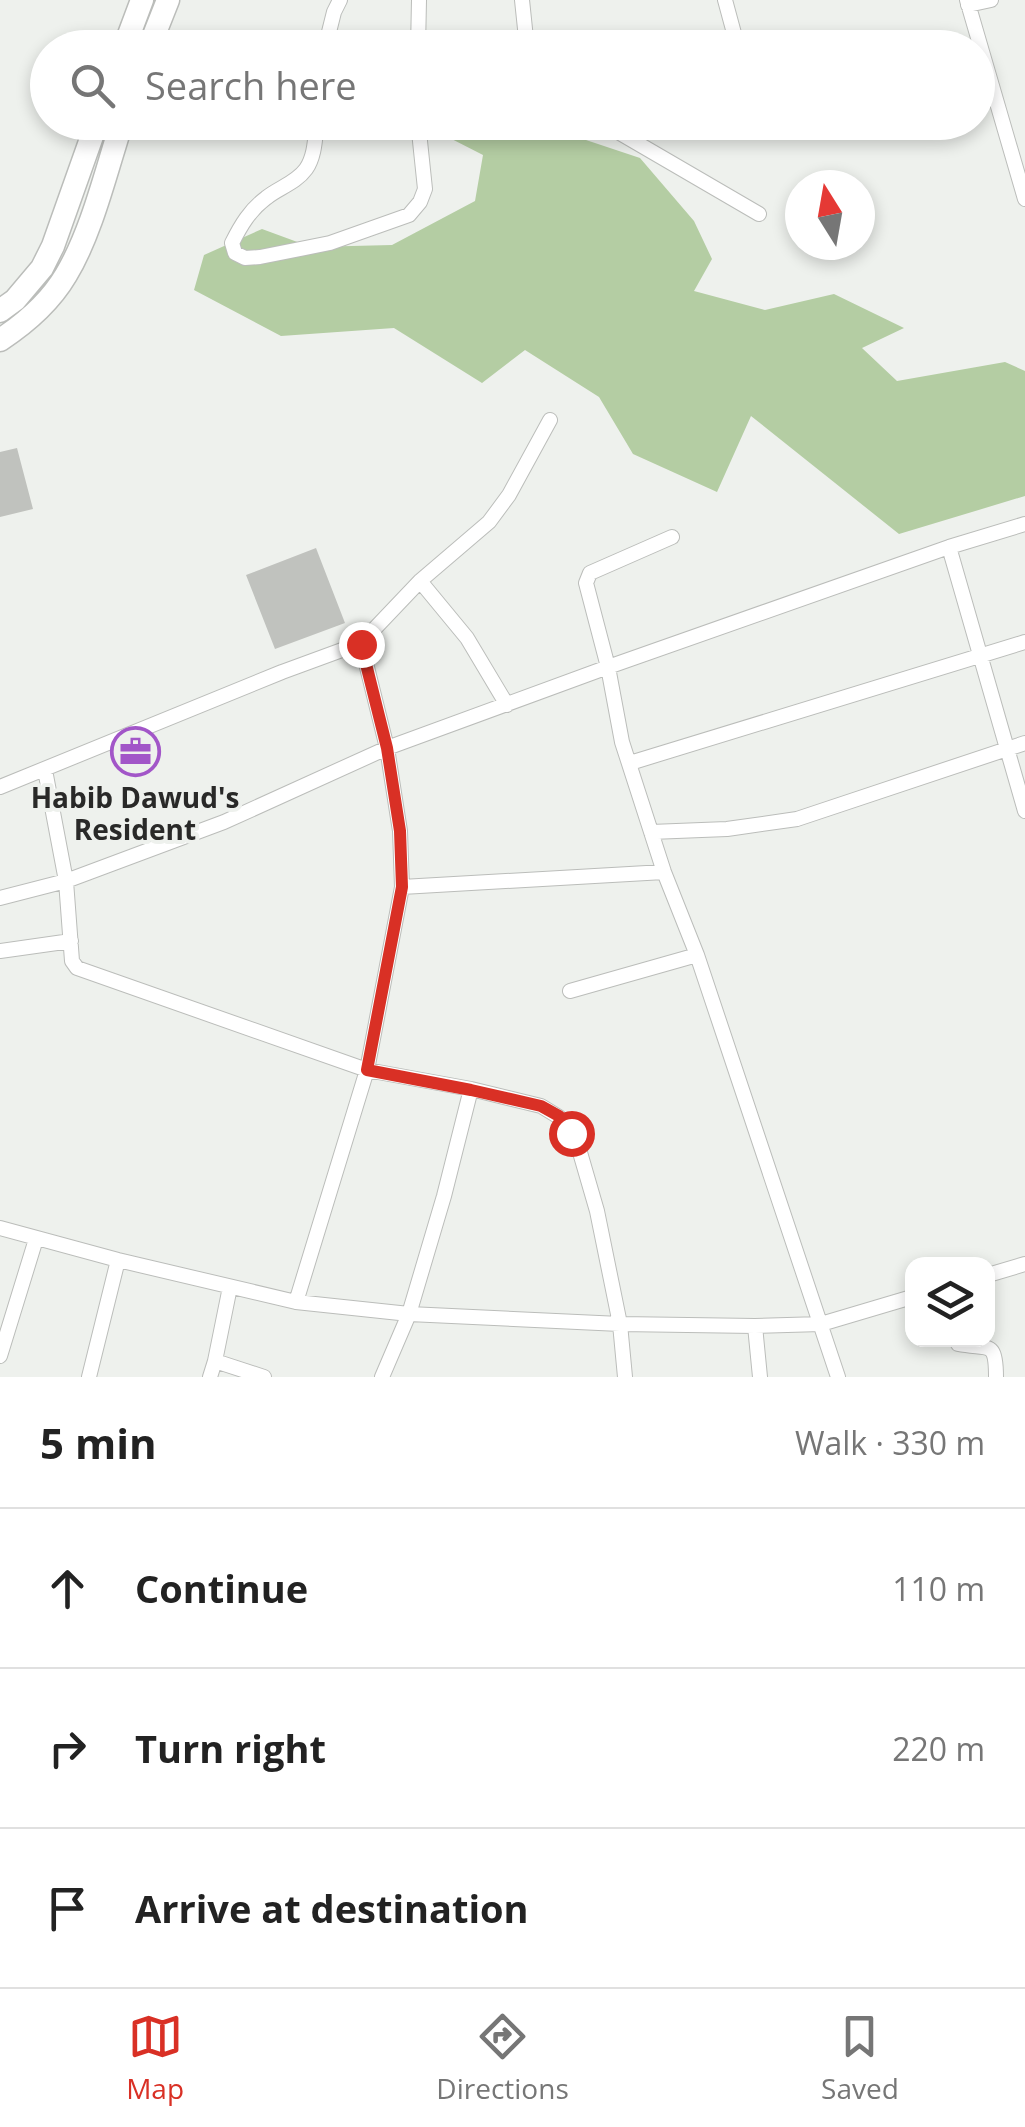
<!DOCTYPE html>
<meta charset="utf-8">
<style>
:root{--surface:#fff;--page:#f2f2f2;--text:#222;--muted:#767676;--line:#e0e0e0;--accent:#d93025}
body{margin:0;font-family:"Open Sans",sans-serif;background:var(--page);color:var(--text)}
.controls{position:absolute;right:30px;bottom:30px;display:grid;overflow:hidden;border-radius:20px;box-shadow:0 5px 15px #0003}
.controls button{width:90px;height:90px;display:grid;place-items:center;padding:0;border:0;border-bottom:2px solid var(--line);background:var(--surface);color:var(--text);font:50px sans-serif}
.compass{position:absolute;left:785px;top:170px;width:90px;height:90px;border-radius:50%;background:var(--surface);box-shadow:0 5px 15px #0003;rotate:349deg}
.stop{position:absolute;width:30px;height:30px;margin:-22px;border:8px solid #d93025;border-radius:50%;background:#fff}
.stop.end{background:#d93025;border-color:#fff;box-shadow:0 2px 10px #0008}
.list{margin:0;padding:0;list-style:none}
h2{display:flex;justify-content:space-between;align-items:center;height:130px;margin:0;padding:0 40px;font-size:42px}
h2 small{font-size:32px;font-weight:400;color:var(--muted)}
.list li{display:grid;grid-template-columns:65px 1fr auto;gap:30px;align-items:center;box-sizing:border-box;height:160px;padding:0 40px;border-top:2px solid var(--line)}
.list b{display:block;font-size:38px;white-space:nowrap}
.list em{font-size:32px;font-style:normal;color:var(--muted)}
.icon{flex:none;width:55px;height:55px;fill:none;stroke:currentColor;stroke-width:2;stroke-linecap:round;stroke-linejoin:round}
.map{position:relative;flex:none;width:1025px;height:1377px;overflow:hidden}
.search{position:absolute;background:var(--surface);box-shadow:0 5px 15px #0003;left:30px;right:30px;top:30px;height:110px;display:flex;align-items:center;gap:25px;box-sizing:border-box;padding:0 35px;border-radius:55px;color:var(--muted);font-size:38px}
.sheet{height:610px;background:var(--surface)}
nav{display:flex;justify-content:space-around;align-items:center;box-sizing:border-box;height:140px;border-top:2px solid var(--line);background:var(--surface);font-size:28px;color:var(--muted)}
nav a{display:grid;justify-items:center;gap:5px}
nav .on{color:var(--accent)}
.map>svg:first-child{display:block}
.green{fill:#b4cda3}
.building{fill:#c0c2be}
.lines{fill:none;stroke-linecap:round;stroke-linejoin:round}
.minor-casing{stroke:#bbbdba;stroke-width:16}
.primary-casing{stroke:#bbbdba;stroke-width:25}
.minor{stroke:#fff;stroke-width:14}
.primary{stroke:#fff;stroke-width:22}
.route{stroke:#d93025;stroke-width:12}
.labels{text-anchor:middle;stroke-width:8;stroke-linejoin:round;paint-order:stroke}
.poi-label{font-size:28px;font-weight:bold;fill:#292928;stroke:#eef1ed}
</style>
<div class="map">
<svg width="1025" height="1377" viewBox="0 0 1025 1377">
<rect width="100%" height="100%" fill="#eef1ed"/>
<!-- green -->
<path class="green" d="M460,123H529L534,138H580L640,158L694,221L712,259L694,291L765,310L834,294L904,328L862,348L897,381L1005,362L1025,371V496L899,534L751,416L717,492L633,454L599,397L525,350L482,383L394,328L281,336L194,290L204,255L262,229L311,247L392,245L475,201L483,155L434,130Z"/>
<!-- building -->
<path class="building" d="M17,448L33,509L0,517V452Z
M316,548L345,623L275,649L246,575Z"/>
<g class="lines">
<defs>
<path id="minor" d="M522,0L527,48
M725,0L738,48
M967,0L1025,199
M968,5L991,0
M325,48L334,12L340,0
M418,48L419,0
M317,122C315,138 315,156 306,169C296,183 278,188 266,198C250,210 241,225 232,243L235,253L245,258L260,257L330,243L409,215L420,202L425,189L418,122
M601,122L759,214
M672,537L590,573L586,583L608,667L622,742L664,872L697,955L838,1377
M949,547L1025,811
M420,581L467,638L507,705
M361,643L420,581L489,522L509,495L550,420
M630,763L1025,642
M45,770L66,881L72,961L77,968L367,1070L471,1089L541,1106L559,1117L571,1133L579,1149L597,1211L620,1324L625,1377
M0,787L282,672L361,643L387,748L400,831L402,887L367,1070L296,1302
M651,832L727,829L797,819L1025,743
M402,887L664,872
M0,898L66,881L224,822L387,748L608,667L949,547L1025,524
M0,951L71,941
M570,991L697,955
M0,1228L118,1260L296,1302L409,1314L620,1324L755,1326L821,1324L912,1297
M988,1275L1025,1264
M230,1287L215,1361L264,1377
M755,1326L760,1377
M956,1340L958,1344C989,1350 996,1339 996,1377
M0,1356L36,1239
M89,1377L118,1260
M210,1377L215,1361
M382,1377L409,1314L444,1196L471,1089"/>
<path id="primary" d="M124,48L142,0
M149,48L168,0
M0,311L15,300L42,268L53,246L97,122
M0,340C26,323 50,302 66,275C92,232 106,171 122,122"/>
</defs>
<!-- minor casing -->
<use href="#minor" class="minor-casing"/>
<!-- primary casing -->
<use href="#primary" class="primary-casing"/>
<!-- minor -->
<use href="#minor" class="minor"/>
<!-- primary -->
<use href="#primary" class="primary"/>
</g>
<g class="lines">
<!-- route -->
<path class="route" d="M361,644L387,748L400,831L402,887L367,1070L471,1090L541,1106L559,1116L571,1133"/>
</g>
<!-- icons -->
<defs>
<symbol id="office-ring" viewBox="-11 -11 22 22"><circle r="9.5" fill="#eef1ed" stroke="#a256c8" stroke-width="1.5"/><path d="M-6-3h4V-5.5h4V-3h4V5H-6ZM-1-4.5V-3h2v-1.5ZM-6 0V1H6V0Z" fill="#a256c8"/></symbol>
</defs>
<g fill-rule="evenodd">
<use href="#office-ring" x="108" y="724" width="55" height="55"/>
</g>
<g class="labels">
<!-- poi labels -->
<g class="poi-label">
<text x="135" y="808">Habib Dawud's<tspan x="135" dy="32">Resident</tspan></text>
</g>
</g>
</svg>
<div class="controls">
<button><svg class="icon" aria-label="layers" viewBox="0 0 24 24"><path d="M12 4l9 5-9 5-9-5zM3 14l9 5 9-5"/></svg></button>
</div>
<svg class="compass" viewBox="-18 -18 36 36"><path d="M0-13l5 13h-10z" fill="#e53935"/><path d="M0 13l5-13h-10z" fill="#767676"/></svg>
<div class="stop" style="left:571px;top:1133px"></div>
<div class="stop end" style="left:361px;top:644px"></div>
<div class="search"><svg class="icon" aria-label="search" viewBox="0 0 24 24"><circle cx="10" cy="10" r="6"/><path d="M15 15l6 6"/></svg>Search here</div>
</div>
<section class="sheet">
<h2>5 min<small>Walk · 330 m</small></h2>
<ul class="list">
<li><svg class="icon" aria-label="ahead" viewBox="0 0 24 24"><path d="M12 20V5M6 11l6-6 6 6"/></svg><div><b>Continue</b></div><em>110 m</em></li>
<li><svg class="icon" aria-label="right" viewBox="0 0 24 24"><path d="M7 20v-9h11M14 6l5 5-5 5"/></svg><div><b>Turn right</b></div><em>220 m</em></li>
<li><svg class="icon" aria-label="arrive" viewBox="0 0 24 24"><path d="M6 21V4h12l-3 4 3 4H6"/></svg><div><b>Arrive at destination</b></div></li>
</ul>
</section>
<nav>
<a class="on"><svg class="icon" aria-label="map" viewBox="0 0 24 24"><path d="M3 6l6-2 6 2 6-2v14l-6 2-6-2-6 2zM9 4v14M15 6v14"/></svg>Map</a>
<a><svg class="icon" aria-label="directions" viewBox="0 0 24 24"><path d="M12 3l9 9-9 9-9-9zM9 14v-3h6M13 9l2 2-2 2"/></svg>Directions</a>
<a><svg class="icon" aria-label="saved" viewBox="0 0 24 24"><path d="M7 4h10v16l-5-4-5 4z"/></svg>Saved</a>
</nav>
